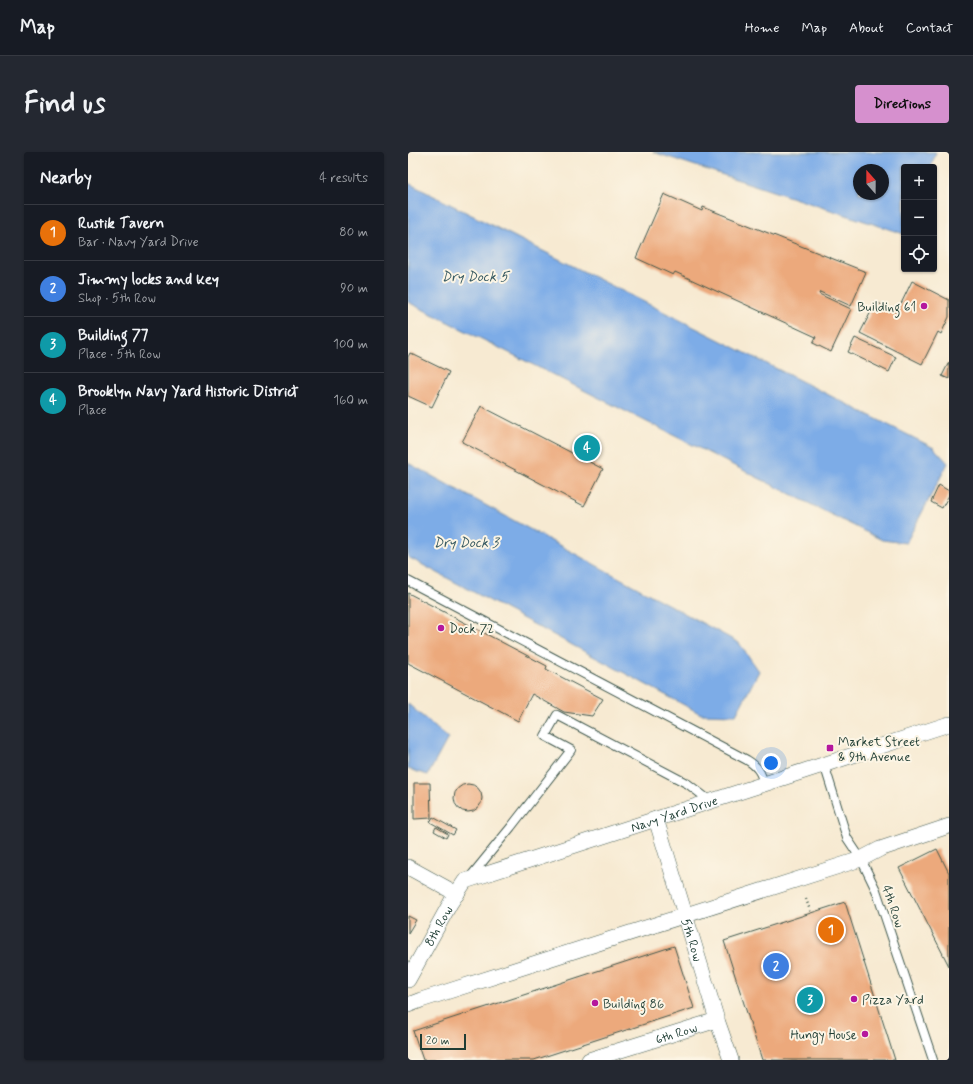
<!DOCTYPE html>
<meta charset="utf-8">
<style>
:root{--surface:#171b24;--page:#242831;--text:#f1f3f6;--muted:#9ea1a6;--line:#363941;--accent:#d690ce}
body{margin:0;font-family:Mynerve,sans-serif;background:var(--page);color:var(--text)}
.controls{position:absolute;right:12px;top:12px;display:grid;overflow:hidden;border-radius:4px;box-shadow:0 1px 3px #0004}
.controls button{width:36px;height:36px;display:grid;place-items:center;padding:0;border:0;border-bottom:1px solid var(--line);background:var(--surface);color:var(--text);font:20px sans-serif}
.compass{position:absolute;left:445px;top:12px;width:36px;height:36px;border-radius:50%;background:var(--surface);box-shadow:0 1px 3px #0004;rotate:339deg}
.scale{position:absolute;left:12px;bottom:10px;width:46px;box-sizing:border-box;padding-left:4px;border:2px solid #1f3d34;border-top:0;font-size:11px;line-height:14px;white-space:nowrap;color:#1f3d34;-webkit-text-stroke:3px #fcf5e5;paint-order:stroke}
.you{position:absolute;left:363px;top:611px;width:14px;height:14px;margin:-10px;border:3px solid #fff;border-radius:50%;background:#1a73e8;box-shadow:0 0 0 6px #1a73e833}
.badge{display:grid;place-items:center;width:26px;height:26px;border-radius:50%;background:var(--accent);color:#fff;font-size:13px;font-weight:700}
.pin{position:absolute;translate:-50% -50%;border:2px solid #fff;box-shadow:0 1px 4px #0006}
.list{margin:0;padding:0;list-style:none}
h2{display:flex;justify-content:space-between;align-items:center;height:52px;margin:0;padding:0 16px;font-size:17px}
h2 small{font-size:13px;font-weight:400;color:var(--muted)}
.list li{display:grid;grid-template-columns:26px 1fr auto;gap:12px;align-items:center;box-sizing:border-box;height:56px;padding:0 16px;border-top:1px solid var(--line)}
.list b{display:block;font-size:15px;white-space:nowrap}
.list p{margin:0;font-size:13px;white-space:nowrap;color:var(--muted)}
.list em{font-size:13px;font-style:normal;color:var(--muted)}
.icon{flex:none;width:22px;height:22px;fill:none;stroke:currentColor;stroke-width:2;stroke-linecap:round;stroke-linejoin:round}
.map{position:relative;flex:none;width:541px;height:908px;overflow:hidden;border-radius:4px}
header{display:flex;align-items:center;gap:24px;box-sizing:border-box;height:56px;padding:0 20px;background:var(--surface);border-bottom:1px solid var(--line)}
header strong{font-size:19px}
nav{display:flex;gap:22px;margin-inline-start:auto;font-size:14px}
.intro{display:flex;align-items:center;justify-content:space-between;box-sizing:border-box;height:96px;padding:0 24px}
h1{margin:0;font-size:28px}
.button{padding:10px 18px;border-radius:4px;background:var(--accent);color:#111;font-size:14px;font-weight:700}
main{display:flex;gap:24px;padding:0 24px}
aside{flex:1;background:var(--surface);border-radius:4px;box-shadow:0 1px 3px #0004}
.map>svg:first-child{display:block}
.water{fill:#7dace7;stroke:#4e748e;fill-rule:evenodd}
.building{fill:#eca97c}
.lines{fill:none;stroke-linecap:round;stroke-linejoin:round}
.service-casing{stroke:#3f574c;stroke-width:10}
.minor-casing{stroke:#3f574c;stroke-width:16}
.path{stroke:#3f574c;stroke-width:2.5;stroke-dasharray:1 3;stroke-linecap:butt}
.service{stroke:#fff;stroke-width:8}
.minor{stroke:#fff;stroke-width:15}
.poi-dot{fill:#b5179e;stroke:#fcf5e5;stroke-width:1.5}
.labels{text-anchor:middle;stroke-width:4;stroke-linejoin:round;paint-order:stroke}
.poi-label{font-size:13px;fill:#1f3d34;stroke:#fcf5e5;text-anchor:start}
.street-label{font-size:13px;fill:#1f3d34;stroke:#fcf5e5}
.water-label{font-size:14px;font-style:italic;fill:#365961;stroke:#fcf5e5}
</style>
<header>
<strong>Map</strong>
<nav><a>Home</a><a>Map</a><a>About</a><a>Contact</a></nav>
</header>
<div class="intro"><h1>Find us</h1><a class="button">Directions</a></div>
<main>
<aside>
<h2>Nearby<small>4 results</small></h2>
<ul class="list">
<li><span class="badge" style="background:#e8710a">1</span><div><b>Rustik Tavern</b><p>Bar · Navy Yard Drive</p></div><em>80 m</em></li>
<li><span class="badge" style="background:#3f7fe0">2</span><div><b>Jimmy locks and key</b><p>Shop · 5th Row</p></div><em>90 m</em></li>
<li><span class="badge" style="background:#0f9aa8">3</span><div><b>Building 77</b><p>Place · 5th Row</p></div><em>100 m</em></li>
<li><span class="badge" style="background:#0f9aa8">4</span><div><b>Brooklyn Navy Yard Historic District</b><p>Place</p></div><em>160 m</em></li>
</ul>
</aside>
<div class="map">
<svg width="541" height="908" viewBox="0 0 541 908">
<rect width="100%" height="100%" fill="#fcf5e5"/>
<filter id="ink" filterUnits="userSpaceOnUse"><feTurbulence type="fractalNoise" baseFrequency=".025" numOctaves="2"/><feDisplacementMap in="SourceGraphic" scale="8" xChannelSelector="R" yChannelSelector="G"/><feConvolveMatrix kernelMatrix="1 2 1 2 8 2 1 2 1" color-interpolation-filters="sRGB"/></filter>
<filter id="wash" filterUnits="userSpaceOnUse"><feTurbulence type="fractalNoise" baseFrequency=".012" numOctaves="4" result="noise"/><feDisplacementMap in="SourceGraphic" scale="16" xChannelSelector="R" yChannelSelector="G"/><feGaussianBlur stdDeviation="0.9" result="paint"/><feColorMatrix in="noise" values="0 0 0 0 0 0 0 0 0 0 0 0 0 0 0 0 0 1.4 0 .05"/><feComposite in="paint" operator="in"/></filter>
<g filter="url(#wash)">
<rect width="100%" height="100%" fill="#f7ead2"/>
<!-- water -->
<path class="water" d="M245,0H528L523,15H496V82ZM451,18H475V42H451Z
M0,31L526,296L540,311L498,391L474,388L0,150Z
M0,311L331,491L351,519L328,563L293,562L0,405Z
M0,552L40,586L20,623L0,617Z"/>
<g id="blocks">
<!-- building -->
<path class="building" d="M256,42L294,59L295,55L458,120L443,154L412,140L411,142L443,157L423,200L405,191L408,185L267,120L265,123L228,106Z
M504,129L541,148V165L533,182L530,180L514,212L452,181L468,150L489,160Z
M447,186L488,205L481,220L440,200Z
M2,201L41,220L24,255L0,244V205Z
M541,210V227L534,224Z
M73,254L195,317L176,354L54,290Z
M531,333L541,339V343L534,356L523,350Z
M0,441L139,514L138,517L195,547L184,564L156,560L124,542L110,569L0,511Z
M6,631H22L23,666L6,667Z
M46 646a14 14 0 1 1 28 0a14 14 0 1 1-28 0Z
M25,665L48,678L45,683L22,670Z
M28,675L40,682L38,686L26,679Z
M529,697L541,721V814L491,716Z
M437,750L487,908H354L316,789Z
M0,764L8,768L0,781Z
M266,794L286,856L126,908H15L5,879Z"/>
</g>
</g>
<g filter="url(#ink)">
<use href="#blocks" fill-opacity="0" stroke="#3f574c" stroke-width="1"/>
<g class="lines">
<defs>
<path id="service" d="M0,429L339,608C349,614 353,620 356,632
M416,612L439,686L453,707L468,738L525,908
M63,724L103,675L163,598L137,584L149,563L280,632L302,649"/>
<g id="minor">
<path id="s1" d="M248,667L309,868L323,908"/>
<path d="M0,715L49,742"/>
<path id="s2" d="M0,828L43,750L57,729L541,572"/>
<path d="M0,853L13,848L453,707L472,697L541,674"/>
<path id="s3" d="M181,908L309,868"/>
</g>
</defs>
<!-- service casing -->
<use href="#service" class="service-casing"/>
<!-- minor casing -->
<use href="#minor" class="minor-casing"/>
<!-- path -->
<path class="path" d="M398,747L403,761"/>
<!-- service -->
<use href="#service" class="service"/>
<!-- minor -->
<use href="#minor" class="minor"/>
</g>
</g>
<!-- markers -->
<g class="poi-dot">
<circle cx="516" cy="154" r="4"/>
<circle cx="33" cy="476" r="4"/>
<rect x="418" y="592" width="8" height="8" rx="2"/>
<circle cx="446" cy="847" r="4"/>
<circle cx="187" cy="851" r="4"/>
<circle cx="457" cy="882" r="4"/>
</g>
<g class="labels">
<!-- poi labels -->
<g class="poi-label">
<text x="508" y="159" text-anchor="end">Building 61</text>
<text x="41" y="481">Dock 72</text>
<text x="430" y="594">Market Street<tspan x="430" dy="15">&amp; 9th Avenue</tspan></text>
<text x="454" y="852">Pizza Yard</text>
<text x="195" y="856">Building 86</text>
<text x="449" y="887" text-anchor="end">Hungy House</text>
</g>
<!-- street labels -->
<g class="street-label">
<text dy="5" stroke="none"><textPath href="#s2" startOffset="334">Navy Yard Drive</textPath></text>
<text transform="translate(486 754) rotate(71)" y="5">4th Row</text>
<text dy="5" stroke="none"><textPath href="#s2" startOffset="62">8th Row</textPath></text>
<text dy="5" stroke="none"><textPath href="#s1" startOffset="126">5th Row</textPath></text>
<text dy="5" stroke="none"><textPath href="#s3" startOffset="91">6th Row</textPath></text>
</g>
<!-- water labels -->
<g class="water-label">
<text x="67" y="129">Dry Dock 5</text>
<text x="58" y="395">Dry Dock 3</text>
</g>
</g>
</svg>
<div class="controls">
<button>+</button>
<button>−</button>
<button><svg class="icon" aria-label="locate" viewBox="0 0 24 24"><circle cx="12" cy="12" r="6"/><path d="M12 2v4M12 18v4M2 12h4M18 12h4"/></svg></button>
</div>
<svg class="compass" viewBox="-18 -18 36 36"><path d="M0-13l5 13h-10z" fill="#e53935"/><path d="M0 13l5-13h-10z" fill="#9ea1a6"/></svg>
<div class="scale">20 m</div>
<div class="you"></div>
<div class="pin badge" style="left:423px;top:778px;background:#e8710a">1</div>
<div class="pin badge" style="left:368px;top:814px;background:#3f7fe0">2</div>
<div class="pin badge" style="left:402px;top:848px;background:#0f9aa8">3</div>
<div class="pin badge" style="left:179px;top:296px;background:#0f9aa8">4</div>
</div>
</main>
